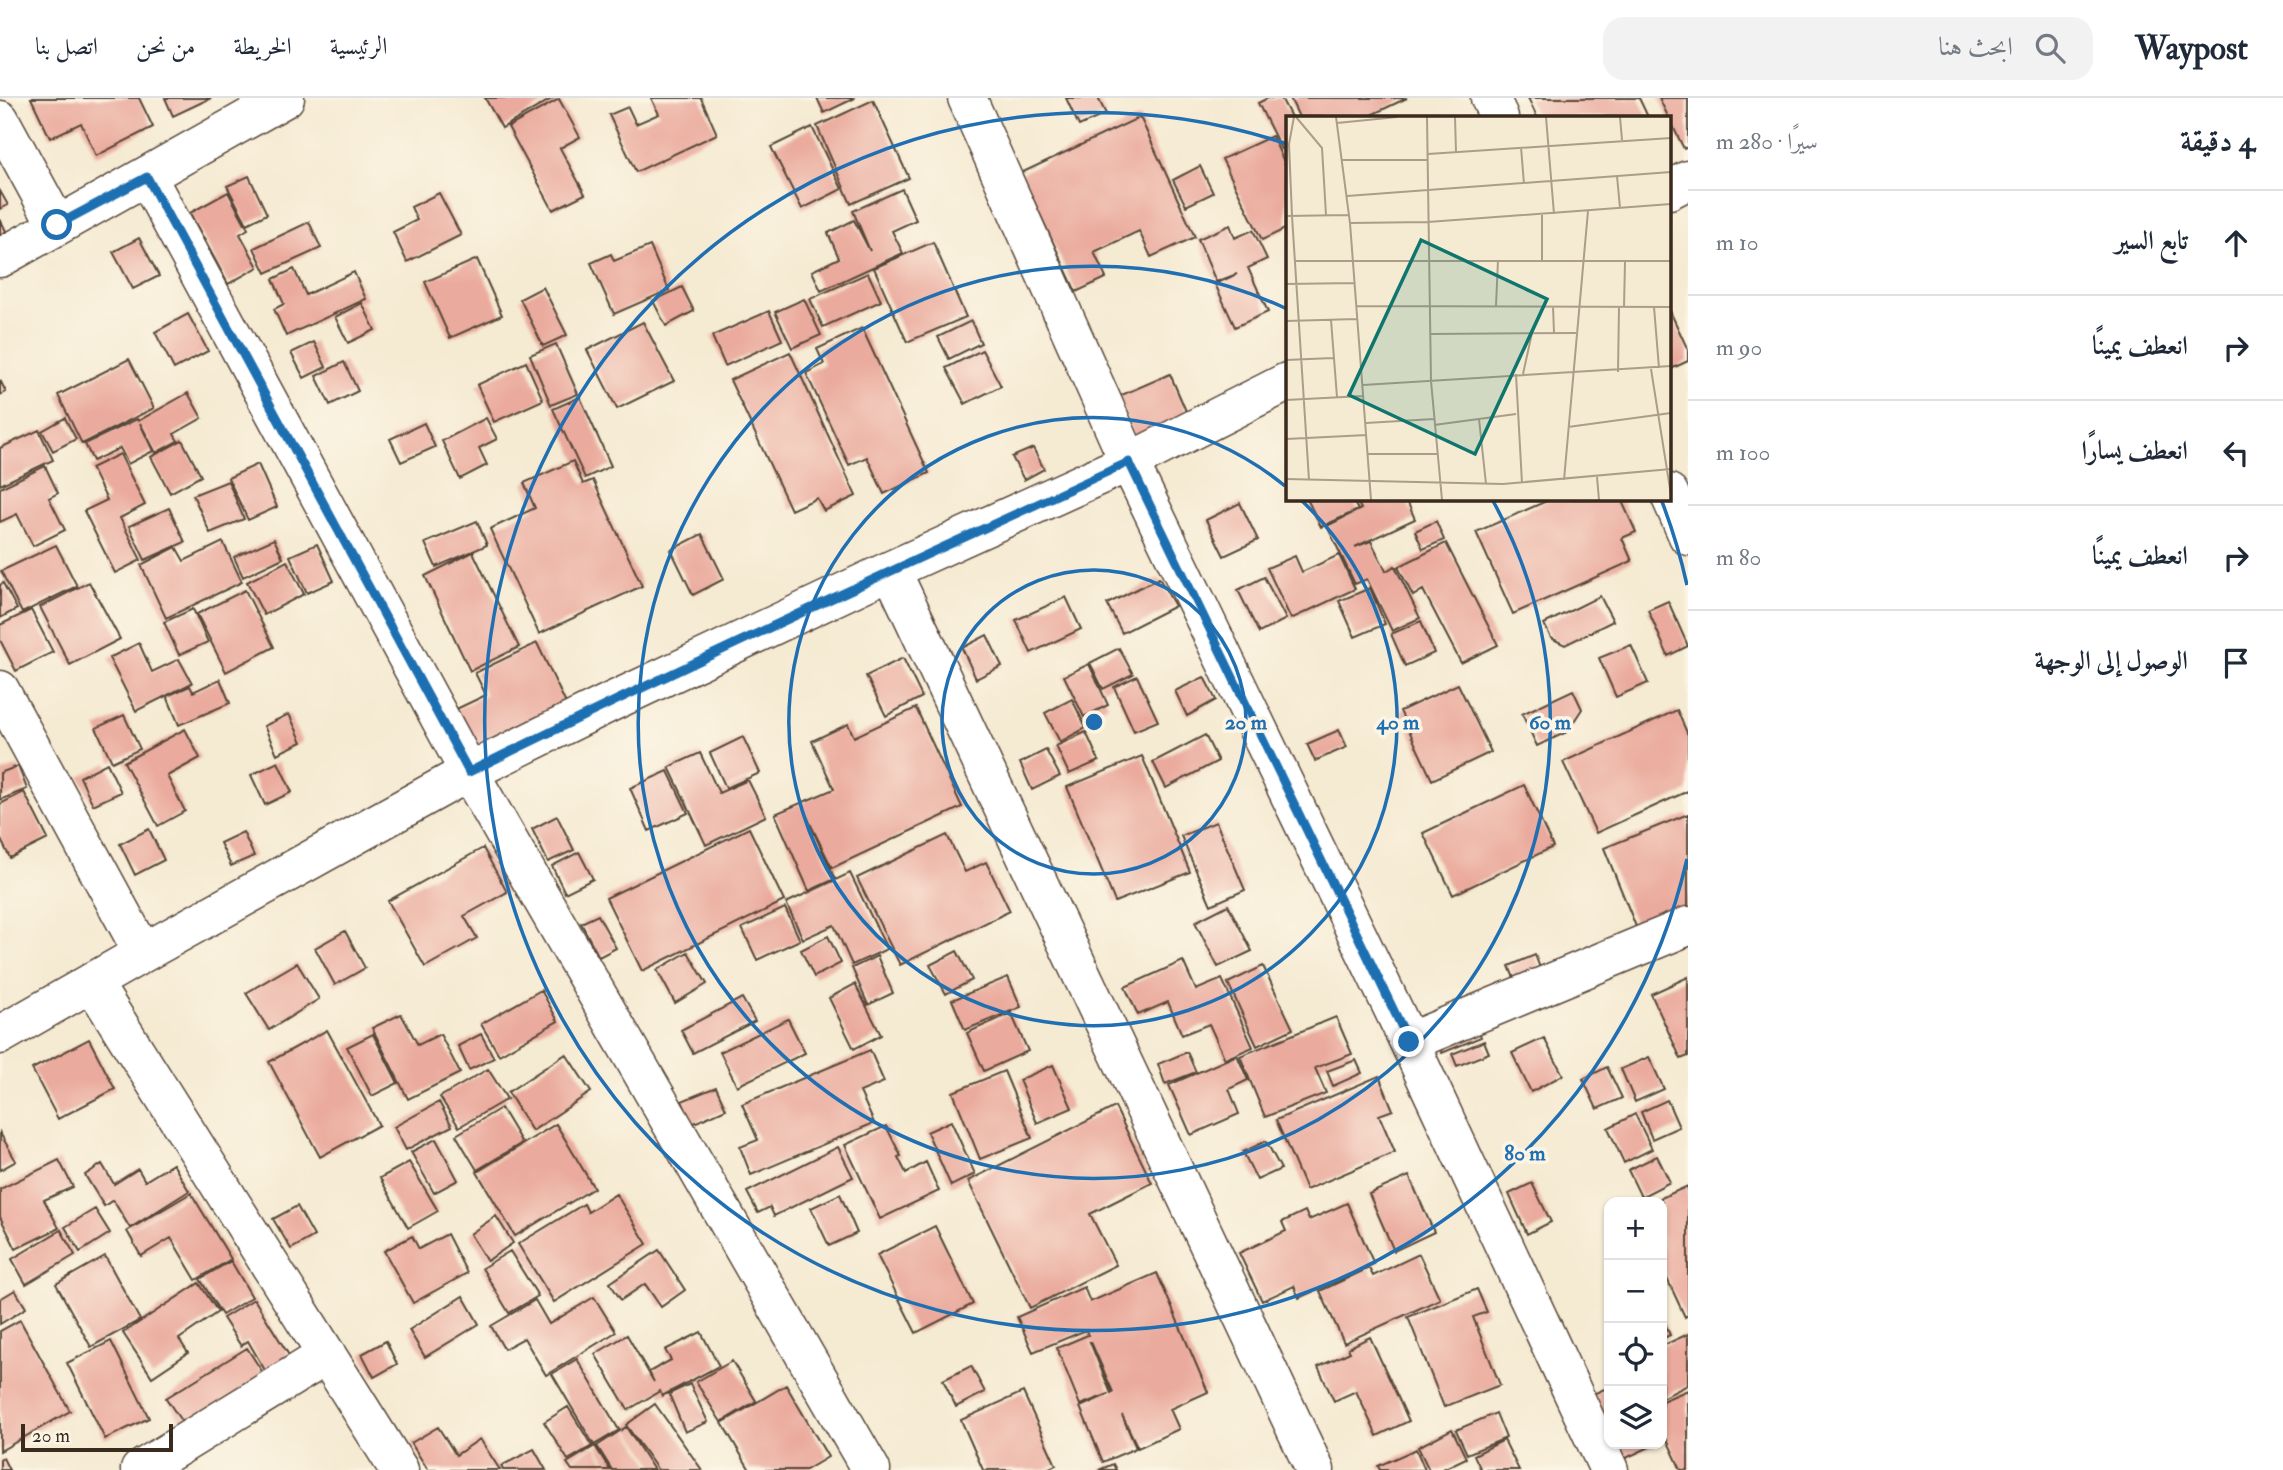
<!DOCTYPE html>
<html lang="ar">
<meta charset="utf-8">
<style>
:root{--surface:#fff;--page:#f2f2f3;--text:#1f2937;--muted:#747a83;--line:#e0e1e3}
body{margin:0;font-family:"IM FELL Double Pica",Amiri,serif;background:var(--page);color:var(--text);direction:rtl}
.controls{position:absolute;right:21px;bottom:21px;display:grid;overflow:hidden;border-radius:14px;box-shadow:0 2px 5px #0004}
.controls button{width:63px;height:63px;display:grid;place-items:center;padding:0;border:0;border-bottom:2px solid var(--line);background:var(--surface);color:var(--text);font:35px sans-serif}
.scale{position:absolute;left:21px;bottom:18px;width:152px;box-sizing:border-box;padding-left:7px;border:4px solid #3b2a1e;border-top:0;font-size:19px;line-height:24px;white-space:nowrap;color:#3b2a1e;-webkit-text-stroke:5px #fcf5e5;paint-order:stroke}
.stop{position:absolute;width:21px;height:21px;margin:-16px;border:5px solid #1f6fb2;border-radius:50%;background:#fff}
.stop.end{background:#1f6fb2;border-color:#fff;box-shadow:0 2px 7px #0008}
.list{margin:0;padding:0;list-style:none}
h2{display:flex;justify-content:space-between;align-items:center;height:91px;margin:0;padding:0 28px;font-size:30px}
h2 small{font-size:23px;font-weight:400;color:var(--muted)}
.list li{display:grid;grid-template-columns:46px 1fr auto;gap:21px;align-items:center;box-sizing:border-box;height:105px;padding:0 28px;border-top:2px solid var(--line)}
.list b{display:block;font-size:26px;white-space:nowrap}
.list em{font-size:23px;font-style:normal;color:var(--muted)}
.icon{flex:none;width:38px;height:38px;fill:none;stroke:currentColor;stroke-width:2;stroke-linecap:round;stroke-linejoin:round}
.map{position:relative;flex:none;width:1688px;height:1372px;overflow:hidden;direction:ltr}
header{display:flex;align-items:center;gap:42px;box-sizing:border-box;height:98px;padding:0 35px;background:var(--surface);border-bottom:2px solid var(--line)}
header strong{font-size:33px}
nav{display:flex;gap:38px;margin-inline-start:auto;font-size:24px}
.search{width:490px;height:63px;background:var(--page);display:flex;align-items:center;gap:18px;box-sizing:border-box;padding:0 24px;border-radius:21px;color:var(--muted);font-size:26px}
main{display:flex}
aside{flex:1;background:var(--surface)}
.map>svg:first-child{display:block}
.building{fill:#eaaa9d;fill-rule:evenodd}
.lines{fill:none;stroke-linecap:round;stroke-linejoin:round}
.minor-casing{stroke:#574739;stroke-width:41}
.minor{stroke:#fff;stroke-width:38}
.route{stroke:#1f6fb2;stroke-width:9}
.ring{fill:none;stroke:#1f6fb2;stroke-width:3.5}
.inset-road{fill:none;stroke:#ab9d8a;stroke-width:2}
.view{fill:#0f766e;fill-opacity:0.15;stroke:#0f766e;stroke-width:3.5}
.inset-edge{fill:none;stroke:#3b2a1e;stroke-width:3.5}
.centre{fill:#1f6fb2;stroke:#fcf5e5;stroke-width:3.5}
.ring-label{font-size:21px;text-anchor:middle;font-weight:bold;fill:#1f6fb2;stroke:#fcf5e5;stroke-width:7;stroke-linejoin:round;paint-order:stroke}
</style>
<header>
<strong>Waypost</strong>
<div class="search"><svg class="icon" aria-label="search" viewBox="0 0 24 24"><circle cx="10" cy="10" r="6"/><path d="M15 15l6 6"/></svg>ابحث هنا</div>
<nav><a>الرئيسية</a><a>الخريطة</a><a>من نحن</a><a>اتصل بنا</a></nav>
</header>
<main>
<aside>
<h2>4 دقيقة<small>سيرًا · 280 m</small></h2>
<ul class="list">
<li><svg class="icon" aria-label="ahead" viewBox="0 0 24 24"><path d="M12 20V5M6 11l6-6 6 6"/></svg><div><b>تابع السير</b></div><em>10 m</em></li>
<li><svg class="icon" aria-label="right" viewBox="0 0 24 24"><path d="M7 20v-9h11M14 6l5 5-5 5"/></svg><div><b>انعطف يمينًا</b></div><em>90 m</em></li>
<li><svg class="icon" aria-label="left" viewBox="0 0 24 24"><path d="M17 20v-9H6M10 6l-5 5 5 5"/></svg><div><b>انعطف يسارًا</b></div><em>100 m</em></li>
<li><svg class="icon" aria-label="right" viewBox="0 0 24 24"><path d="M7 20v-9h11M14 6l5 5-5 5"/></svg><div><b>انعطف يمينًا</b></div><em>80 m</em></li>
<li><svg class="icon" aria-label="arrive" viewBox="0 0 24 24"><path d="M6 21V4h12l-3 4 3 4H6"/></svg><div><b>الوصول إلى الوجهة</b></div></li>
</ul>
</aside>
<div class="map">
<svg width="1688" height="1372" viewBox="0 0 1688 1372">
<rect width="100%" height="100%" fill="#fcf5e5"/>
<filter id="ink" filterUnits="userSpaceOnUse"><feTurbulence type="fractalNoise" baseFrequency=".0143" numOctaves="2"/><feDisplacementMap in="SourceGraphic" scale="14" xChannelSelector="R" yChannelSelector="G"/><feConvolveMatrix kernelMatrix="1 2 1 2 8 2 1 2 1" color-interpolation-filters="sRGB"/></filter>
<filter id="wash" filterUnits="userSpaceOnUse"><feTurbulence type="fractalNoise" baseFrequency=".00686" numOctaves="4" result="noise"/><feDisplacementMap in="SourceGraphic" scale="28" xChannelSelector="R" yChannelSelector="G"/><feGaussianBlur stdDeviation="1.57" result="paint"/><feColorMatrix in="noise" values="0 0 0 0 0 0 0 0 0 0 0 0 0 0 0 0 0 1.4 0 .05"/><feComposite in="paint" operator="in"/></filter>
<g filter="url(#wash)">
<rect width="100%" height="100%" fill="#f5ead2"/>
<g id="blocks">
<!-- building -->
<path class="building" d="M31,0H139L153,29L96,58L81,25L50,40Z
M165,0H211L173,18Z
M485,0H553L502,30Z
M651,0H701L717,36L636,74L609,17L628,9L636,26L659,16Z
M817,0H855L824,15Z
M1066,0H1098L1106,16L1079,28Z
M1268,0H1281L1291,19H1287V48L1281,51L1258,5Z
M1290,0H1407L1367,19H1299Z
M1528,0H1639L1648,19H1537Z
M1659,0H1688V49L1684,51Z
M559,1L580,39L560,50L585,96L553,112L508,29Z
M873,2L909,80L851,106L817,28Z
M1140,19L1195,139L1151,159L1139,133L1094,154L1106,180L1076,194L1021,75Z
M812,29L842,91L802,111L771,49Z
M1272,38L1287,70V130L1262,142L1222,61Z
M1200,68L1213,95L1186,108L1173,82Z
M249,78L267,116L247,126L227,88Z
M902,91L916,122L892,133L903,155L821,193L812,173L839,160L828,135L854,122L870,153L853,113Z
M0,93L8,107L0,111Z
M228,94L248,131L240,136L258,169L228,186L190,115Z
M439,95L461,137L407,164L393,134L417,122L411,109Z
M0,121L7,135L0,138Z
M309,124L321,150L266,175L254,150Z
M1230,127L1235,140L1253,132L1267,161L1248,170L1268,214L1235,229L1215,186L1237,176L1216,184L1198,141Z
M139,140L159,178L133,191L113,154Z
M933,144L966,219L907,244L874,170Z
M650,148L669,192L614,216L591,165L611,156L614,163Z
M477,161L502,217L450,240L425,184Z
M294,171L306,197L354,174L366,201L286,238L274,211L284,206L273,181Z
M868,175L881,203L823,229L810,201Z
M543,189L567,237L543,248L520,201Z
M682,189L694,213L666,228L653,203Z
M804,201L821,237L792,250L775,214Z
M362,205L375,232L348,245L335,219Z
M1669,211L1688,252V263L1669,272Z
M769,213L782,242L725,268L712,238Z
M188,216L208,253L174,271L155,234Z
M971,223L981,245L949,261L938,239Z
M643,224L674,283L617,311L587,252Z
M862,230L929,375L884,396L867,359L849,367L806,275L824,266L817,251Z
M314,244L326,269L304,280L291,255Z
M556,246L578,296L551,307L530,257Z
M982,252L1001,288L965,306L946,270Z
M790,254L856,398L824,413L817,400L791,412L730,282Z
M129,261L154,310L82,346L58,297Z
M344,264L358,293L330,307L316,278Z
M526,264L543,302L494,324L477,287Z
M1170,276L1189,320L1136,343L1117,299Z
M0,282L6,294L0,297Z
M188,295L202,320L174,336L178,343L156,355L140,325L153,353L128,366L120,350L93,363L85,346L137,321L138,323Z
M580,299L611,368L585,380L553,311Z
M65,320L76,341L53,353L42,333Z
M486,320L497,341L479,350L487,367L460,381L442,343Z
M424,325L435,349L401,364L390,341Z
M39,332L53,362L0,387V350Z
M182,342L201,378L170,395L151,359Z
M1033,350L1044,371L1024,382L1012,359Z
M120,356L145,407L120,420L141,462L115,475L84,413L107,402L91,370Z
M573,363L583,386L593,382L642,488L539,536L490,431L535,410L524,385Z
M258,366L277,409L248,422L228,380Z
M45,368L58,395L49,400L65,432L33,448L17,416L0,424V390Z
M228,383L244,421L210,435L193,397Z
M1307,401H1352L1358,412L1321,429Z
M1356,401H1406L1415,421L1355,449L1371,443L1386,473L1395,468L1420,520L1392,533L1367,481L1355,486L1327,428L1361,411Z
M1551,401H1621L1636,434L1622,440L1632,463L1513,516L1476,434Z
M1240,405L1258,442L1224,458L1206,422Z
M169,410L185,444L145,462L129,428Z
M477,423L487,447L436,469L425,445Z
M1436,423L1444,442L1423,451L1415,433Z
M702,436L724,481L693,497L671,452Z
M274,441L283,460L243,479L234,459Z
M223,444L242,484L166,520L141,467L176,449L184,463Z
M1446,445L1498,547L1461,565L1423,492L1413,498L1398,469Z
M317,446L334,483L307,495L290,458Z
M56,447L77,488L22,515L1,473Z
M473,454L519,549L470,573L425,478Z
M1339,457L1355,491L1291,521L1267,470L1295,458L1302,474Z
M287,463L304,496L264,517L247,484Z
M1264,479L1286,521L1259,535L1238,492Z
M1159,480L1175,508L1122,535L1107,506Z
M89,484L120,541L70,567L40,509Z
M3,485L17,511L0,520V487Z
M1370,490L1385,526L1355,539L1339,503Z
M245,492L274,549L226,574L197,516Z
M1600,498L1613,523L1565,547L1551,540L1544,526Z
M1066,499L1081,531L1031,555L1016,522Z
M1668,503L1688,548L1668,558L1648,512Z
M193,511L208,544L179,557L164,524Z
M31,512L53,554L16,573L0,542V527Z
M1421,523L1434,555L1405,568L1391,536Z
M987,537L1002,568L976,581L962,550Z
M139,545L152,574L179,561L192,585L136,613L109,560Z
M537,545L568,610L471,657L450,614L486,597L475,575Z
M1631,547L1648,585L1616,599L1599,560Z
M1119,550L1133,576L1103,591L1090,565Z
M903,560L922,599L886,618L866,578Z
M1089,566L1108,607L1084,619L1064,578Z
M1137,578L1158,623L1134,633L1114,589Z
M1204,579L1216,602L1187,618L1175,593Z
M220,581L230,605L179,627L167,598L190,588L193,594Z
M1458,586L1491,654L1432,682L1400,613Z
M1573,592L1582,611L1567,634L1537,648L1522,616Z
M1072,601L1086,630L1060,644L1045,615Z
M916,610L962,709L832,770L806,717L835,781L809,793L775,716L834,691L812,643L848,626L854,639Z
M1677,612L1688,637V693L1596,735L1563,664Z
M289,616L302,644L277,656L264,628Z
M124,617L140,651L112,664L96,630Z
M185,631L200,660L167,678L185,713L158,728L124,664Z
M1339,632L1347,649L1315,663L1307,646Z
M1086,634L1099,663L1069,676L1056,648Z
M1205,637L1218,663L1166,690L1153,664Z
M743,639L760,675L726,690L710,655Z
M1046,652L1060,678L1032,692L1020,665Z
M700,655L719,695L748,682L766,718L706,747L669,669Z
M1142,658L1190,774L1115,804L1067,689Z
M278,664L292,694L265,707L251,677Z
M107,665L121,694L93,707L80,679Z
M18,668L27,691L0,702V675Z
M668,673L688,715L649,733L630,690Z
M1524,687L1553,749L1453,797L1423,735Z
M24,694L48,741L10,760L0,740V706Z
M1688,716V816L1639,836L1604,750Z
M557,718L574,752L548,764L532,731Z
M1216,724L1245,792L1211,807L1181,738Z
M749,730L784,803L642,873L606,800Z
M149,731L164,762L135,777L120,746Z
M243,734L254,758L231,768L220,745Z
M947,737L965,774L986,764L1010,813L900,867L857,780Z
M483,750L507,794L464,818L477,840L425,869L388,803Z
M579,754L593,781L565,795L552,768Z
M850,775L887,851L852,867L834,827L803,841L786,805Z
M1228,807L1252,853L1218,869L1195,824Z
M785,810L800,842L757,862L742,830Z
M598,817L616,850L599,859L581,825Z
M345,833L365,870L335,887L315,850Z
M828,838L841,865L814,879L801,852Z
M957,853L972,882L946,896L930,867Z
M688,854L707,886L675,905L657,872Z
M1535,857L1542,875L1516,885L1509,868Z
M877,858L893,895L868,907L852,870Z
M1183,863L1196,892L1222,881L1253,949L1225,961L1209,926L1182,937L1168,904L1138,917L1125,889Z
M297,865L319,901L269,932L246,895Z
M1263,868L1293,931L1257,948L1228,885Z
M1008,879L1021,909L965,932L952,902Z
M1688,879V958L1681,961L1651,896Z
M855,886L881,937L854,951L829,900Z
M541,892L558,923L499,957L481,926Z
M742,900L755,923L693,955L681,932Z
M1011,915L1028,953L984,973L967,935Z
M401,916L418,947L440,936L460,975L408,1001L372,930Z
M1336,919L1352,956L1315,970L1326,995L1265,1019L1240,958Z
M788,921L805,955L737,988L720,954Z
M1475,923L1481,939L1442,955L1435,938Z
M327,932L379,1027L320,1059L269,964Z
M373,936L398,985L372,998L347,949Z
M481,936L494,960L469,972L458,948Z
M1544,940L1563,977L1531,994L1512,955Z
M89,941L115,991L58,1021L32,971Z
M1484,943L1489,955L1457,968L1452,956Z
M870,952L884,984L860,994L874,1025L751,1077L740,1049L758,1042L742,1006Z
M1187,954L1196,974L1165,986L1158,966Z
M566,956L591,994L532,1033L508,994Z
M1237,957L1248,982L1229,991L1239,1016L1191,1037L1169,987Z
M1649,959L1664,991L1635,1004L1621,971Z
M1356,962L1362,975L1333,988L1327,973Z
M1053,967L1072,1010L1037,1025L1019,982Z
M1607,969L1622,1000L1597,1011L1583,981Z
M488,971L507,1001L459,1029L440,999Z
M1004,973L1032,1040L980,1061L953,994Z
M1379,978L1393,1012L1379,1017L1395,1054L1306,1092L1276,1022Z
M716,989L726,1011L692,1026L682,1003Z
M1667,1002L1679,1029L1652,1041L1641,1014Z
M439,1004L452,1028L406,1052L394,1029Z
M1115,1009L1152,1085L1090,1116L1116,1167L1030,1210L968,1083Z
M501,1010L522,1045L477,1072L456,1037Z
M1635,1016L1652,1051L1624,1065L1608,1030Z
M951,1023L975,1076L951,1088L927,1034Z
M556,1026L594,1090L515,1138L477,1074Z
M886,1028L901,1058L898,1059L906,1075L926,1064L939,1093L880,1121L845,1047Z
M0,1035L16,1063L0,1072Z
M436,1041L458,1082L434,1095L411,1054Z
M1266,1043L1281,1071L1257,1082L1243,1054Z
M838,1049L853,1079L774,1118L770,1109L758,1115L747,1094Z
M1657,1058L1670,1084L1641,1099L1628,1072Z
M59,1062L73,1089L44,1102L59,1130L16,1151L0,1119V1091Z
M409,1064L438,1113L408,1130L380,1080Z
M102,1066L114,1086L138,1071L145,1083L173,1066L189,1093L130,1130L113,1102L104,1108L85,1077Z
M1409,1078L1434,1134L1394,1153L1369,1096Z
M1532,1085L1551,1124L1527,1136L1509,1096Z
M1688,1088V1217L1685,1219L1662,1170V1104H1652Z
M191,1095L231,1161L196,1182L171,1140L141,1158L127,1133Z
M616,1096L647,1146L554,1204L518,1146L584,1106L588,1114Z
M840,1096L857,1135L829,1148L811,1110Z
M1347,1105L1374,1166L1299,1200L1294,1188L1262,1203L1239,1155L1286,1133L1282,1124L1305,1113L1309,1122Z
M297,1108L314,1138L291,1151L273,1121Z
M95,1111L110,1135L80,1154L65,1129Z
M496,1118L513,1145L487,1163L470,1136Z
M935,1128L973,1206L916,1235L877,1157Z
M61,1132L75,1157L26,1186L12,1161Z
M447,1136L467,1175L413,1205L384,1153L412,1138L419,1151Z
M659,1152L685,1192L661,1209L645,1186L621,1202L610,1185Z
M510,1153L538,1198L509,1215L482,1170Z
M1419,1156L1440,1201L1344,1245L1320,1193L1369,1170L1373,1178Z
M105,1158L140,1222L91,1249L56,1186Z
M231,1163L252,1199L222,1217L200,1181Z
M1157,1175L1208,1294L1170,1311L1179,1331L1138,1350L1122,1317L1136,1350L1103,1364L1080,1309L1109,1296L1080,1307L1057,1250L1088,1237L1086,1232L1033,1254L1017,1219L1084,1189L1090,1204ZM1090,1244H1091L1113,1294L1111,1295Z
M199,1185L218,1214L179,1241L188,1255L152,1279L123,1235Z
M1477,1191L1487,1214L1473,1219L1500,1287L1444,1309L1408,1219Z
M15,1192L26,1210L0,1226V1201Z
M463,1198L479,1226L425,1259L409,1232Z
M594,1199L616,1234L546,1277L524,1240L504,1251L491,1228L535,1202L549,1226Z
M254,1201L290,1259L266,1274L248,1243L241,1248L223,1220Z
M1662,1219L1670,1237L1662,1241Z
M20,1222L70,1313L0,1353V1233Z
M701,1234L719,1268L662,1298L660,1293L628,1312L595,1256L627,1237L654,1284L649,1274L671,1262L665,1252Z
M1688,1236V1287L1662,1300V1248Z
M1370,1239L1409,1323L1377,1338L1356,1293L1334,1303L1318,1269L1350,1254L1348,1250Z
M111,1243L149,1320L105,1341L67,1265Z
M386,1243L397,1266L374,1279L362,1256Z
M247,1250L265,1278L185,1329L166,1300Z
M577,1261L619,1332L594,1347L552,1276Z
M732,1263L756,1303L721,1324L696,1284Z
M971,1268L985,1294L956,1309L943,1282Z
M690,1286L708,1324L685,1334L669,1296Z
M786,1287L828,1359L806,1372H750L722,1325Z
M1609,1289V1330L1593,1296Z
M1688,1292V1372H1681L1662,1331V1303Z
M1023,1294L1056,1367L1045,1372H983L961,1322Z
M655,1306L702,1372H658L626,1327Z
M568,1309L592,1348L568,1362L544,1324Z
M1496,1315L1506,1340L1467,1356L1456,1332Z
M438,1329L456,1357L480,1341L500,1372H428L411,1345Z
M626,1329L654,1372H612L597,1348Z
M1452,1331L1466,1360L1441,1372H1429L1418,1349Z
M1504,1342L1519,1372H1481L1474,1357Z
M1617,1346H1656L1624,1361Z
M595,1348L610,1372H572L567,1365Z
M534,1351L546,1372H503L501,1368Z
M1416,1351L1425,1372H1380L1378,1368Z
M3,1360L9,1372H0V1362Z
M1113,1366L1116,1372H1099Z"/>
</g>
</g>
<g filter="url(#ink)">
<use href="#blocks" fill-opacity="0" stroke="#574739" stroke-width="2"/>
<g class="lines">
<defs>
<path id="minor" d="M967,0L1129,364L1409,944L1609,1372
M1490,0L1499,19
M0,22L57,127
M147,79L469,674L871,1372
M1669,92L1688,82
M0,160L285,0
M1669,395L1688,438
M891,472L1315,1372
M0,592L143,855
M92,884L399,1372
M0,937L143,855L469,674L611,604L891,472L1129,364L1287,284
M1409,944L1688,828
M140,1372L327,1257"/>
</defs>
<!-- minor casing -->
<use href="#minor" class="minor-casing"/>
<!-- minor -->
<use href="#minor" class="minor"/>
</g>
</g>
<g class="lines" filter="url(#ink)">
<!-- route -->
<path class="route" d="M57,127L147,79L469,674C687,566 908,465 1129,364L1409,944"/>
</g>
<!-- distance rings -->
<g class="ring">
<circle cx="1094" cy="624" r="152"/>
<path d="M1301 402A304 304 0 1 1 1285 388"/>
<path d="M1493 403A456 456 0 1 1 1287 211"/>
<path d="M1687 761A609 609 0 1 1 1287 46M1661 401A609 609 0 0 1 1687 487"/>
</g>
<!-- overview -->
<g transform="translate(1286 18)">
<rect width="385" height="385" fill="#f5ead2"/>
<path class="inset-road" d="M8,1L3,28L6,100L23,364M10,1L36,32L40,99M50,1L64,107L85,384M141,1L145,265L156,384M169,1L170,36M260,1L268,98M334,1L336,24M51,7L111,1M235,31L238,68M142,38L385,22M56,44H142M331,60L334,92M61,80L385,56M256,99V144M0,100L63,99M64,107L142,106L385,88M8,145H385M0,168L69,167M70,190L385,191M210,190L212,144M267,190L268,217M338,191L339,146M368,191L373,252M45,204L51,281M0,205L71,203M145,218L290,217M0,244L47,242M365,253L385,379M332,256L333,192M230,258L236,367M237,258L246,217M77,269L385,250M0,284L77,280M193,303L200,368M80,307L148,303M148,309L230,298M282,311L385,297M0,323L81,319M82,338H151M311,361L313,384M0,363L217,368L385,353M278,364L302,95"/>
<path class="view" d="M135,124L261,183L189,338L63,279Z"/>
<rect width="385" height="385" class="inset-edge"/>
</g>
<circle cx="1094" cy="624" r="10" class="centre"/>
<g class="ring-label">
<text x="1246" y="631">20 m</text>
<text x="1398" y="631">40 m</text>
<text x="1550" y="631">60 m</text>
<text x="1525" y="1062">80 m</text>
</g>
</svg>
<div class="controls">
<button>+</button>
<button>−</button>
<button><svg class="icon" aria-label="locate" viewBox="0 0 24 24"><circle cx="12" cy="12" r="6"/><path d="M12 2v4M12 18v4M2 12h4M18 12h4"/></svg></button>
<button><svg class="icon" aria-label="layers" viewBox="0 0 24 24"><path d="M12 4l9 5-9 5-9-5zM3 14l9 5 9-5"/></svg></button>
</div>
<div class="scale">20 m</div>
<div class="stop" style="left:57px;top:127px"></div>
<div class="stop end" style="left:1409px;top:944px"></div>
</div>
</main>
